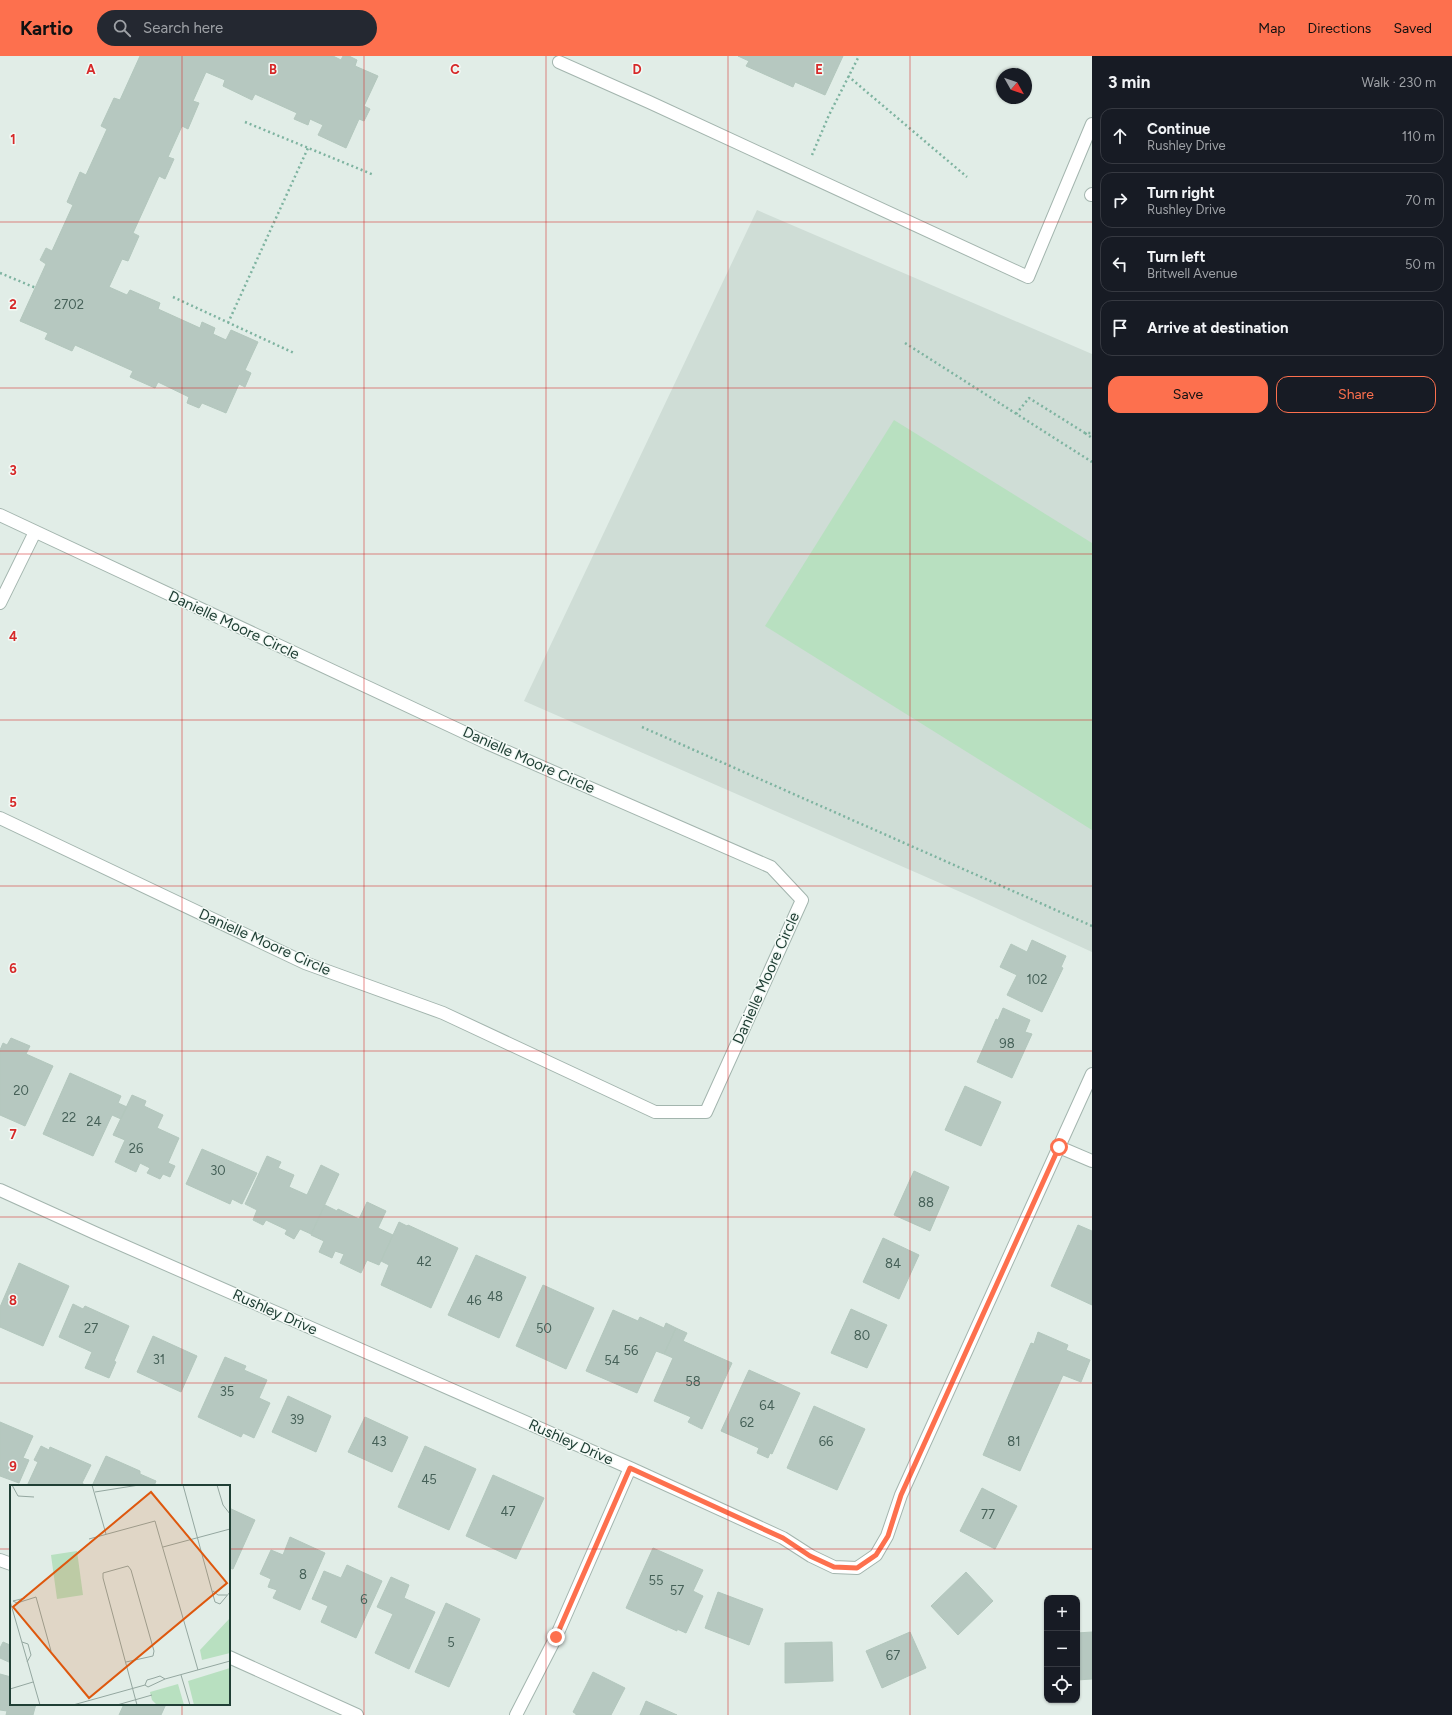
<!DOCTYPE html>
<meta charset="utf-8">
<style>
:root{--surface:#171b24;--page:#242831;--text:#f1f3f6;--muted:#9ea1a6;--line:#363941;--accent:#fd704e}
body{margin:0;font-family:Figtree,sans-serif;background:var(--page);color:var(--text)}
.controls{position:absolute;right:12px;bottom:12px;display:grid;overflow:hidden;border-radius:8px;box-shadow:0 1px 3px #0004}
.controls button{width:36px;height:36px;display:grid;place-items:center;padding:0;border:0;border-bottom:1px solid var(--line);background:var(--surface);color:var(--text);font:20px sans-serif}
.compass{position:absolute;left:996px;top:12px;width:36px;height:36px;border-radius:50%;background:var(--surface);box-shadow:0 1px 3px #0004;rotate:130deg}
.stop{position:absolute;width:12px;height:12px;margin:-9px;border:3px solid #fd704e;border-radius:50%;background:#fff}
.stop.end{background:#fd704e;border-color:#fff;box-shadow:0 1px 4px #0008}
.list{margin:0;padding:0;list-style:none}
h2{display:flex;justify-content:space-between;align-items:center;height:52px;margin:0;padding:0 16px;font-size:17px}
h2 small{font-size:13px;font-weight:400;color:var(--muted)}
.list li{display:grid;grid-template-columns:26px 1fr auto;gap:12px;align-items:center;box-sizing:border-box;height:56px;margin:0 8px 8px;padding:0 8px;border:1px solid var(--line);border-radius:12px}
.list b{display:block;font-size:15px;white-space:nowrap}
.list p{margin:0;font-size:13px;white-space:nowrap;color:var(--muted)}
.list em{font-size:13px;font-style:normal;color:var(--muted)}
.actions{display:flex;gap:8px;padding:12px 16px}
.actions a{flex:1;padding:9px 0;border:1px solid var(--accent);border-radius:12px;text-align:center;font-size:14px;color:var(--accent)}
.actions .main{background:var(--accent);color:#111}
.icon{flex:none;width:22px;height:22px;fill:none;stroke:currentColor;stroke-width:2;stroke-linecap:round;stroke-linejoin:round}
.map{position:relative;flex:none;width:1092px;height:1659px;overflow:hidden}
header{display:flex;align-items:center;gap:24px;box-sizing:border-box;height:56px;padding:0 20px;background:var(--accent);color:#111}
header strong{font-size:19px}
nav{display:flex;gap:22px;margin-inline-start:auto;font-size:14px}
.search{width:280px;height:36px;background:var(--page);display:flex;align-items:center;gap:10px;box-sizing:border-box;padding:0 14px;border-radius:22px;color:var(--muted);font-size:15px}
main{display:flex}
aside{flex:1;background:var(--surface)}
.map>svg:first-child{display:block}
.built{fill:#cfddd6}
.green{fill:#b8e0c0}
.building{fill:#b6c8c0;stroke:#b3c7bd}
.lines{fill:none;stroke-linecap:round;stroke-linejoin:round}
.service-casing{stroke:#a3b5ae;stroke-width:14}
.minor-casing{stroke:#a3b5ae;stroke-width:14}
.path{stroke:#7eb3a0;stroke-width:2.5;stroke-dasharray:2 3;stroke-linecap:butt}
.service{stroke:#fff;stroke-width:12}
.minor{stroke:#fff;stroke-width:12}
.route{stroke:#fd704e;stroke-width:5}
.grid{fill:none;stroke:#d62828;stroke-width:1;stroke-opacity:0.55}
.labels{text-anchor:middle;stroke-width:3;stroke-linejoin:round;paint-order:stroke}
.number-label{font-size:13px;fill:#466158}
.street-label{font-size:15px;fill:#203f35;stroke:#f2f9f5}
.inset-road{fill:none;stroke:#94a7a0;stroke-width:1}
.view{fill:#de580e;fill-opacity:0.15;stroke:#de580e;stroke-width:2}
.inset-edge{fill:none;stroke:#203f35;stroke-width:2}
.grid-label{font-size:13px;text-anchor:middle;font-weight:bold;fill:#d62828;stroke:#f2f9f5;stroke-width:3;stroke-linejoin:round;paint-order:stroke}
</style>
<header>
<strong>Kartio</strong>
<div class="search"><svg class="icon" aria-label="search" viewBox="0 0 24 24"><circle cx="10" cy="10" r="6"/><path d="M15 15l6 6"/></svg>Search here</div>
<nav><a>Map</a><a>Directions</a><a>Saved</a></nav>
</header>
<main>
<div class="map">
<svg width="1092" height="1659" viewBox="0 0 1092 1659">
<rect width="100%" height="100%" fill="#e1ede7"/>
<!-- built -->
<path class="built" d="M757,154L1092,298V896L972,841L524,645Z"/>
<!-- green -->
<path class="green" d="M894,364L1092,487V774L765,570Z"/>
<!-- building -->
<path class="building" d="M140,0H333L341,4L343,0H349L357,4L355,10L378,20L364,50L370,53L364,65L359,63L346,92L318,79L323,69L310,63L308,69L294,63L297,57L255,38L252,44L223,30L225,24L206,16L193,45L199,47L188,73L182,70L168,101L174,103L165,123L159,120L133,177L139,180L128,205L122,203L109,231L127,239L130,234L160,247L158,253L200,272L202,266L215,272L213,278L226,284L231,274L258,286L245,314L251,317L245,331L239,328L226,357L202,347L199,352L187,347L189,341L158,326L155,332L130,321L133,315L75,289L72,295L45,283L48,277L20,265L46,208L40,204L46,192L52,195L73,149L67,146L80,116L86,119L107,73L101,70L114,42L120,44Z
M738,0H843L825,39L795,26L793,31L746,10L749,5Z
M1032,884L1066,900L1061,911L1063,912L1042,956L1007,939L1017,919L1000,911L1011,888L1027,896Z
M1003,952L1030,964L1025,976L1032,978L1012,1022L977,1006L996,963L998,964Z
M11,982L30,990L26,998L53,1010L25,1070L0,1059V994L3,987L7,989Z
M70,1017L121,1040L118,1047L127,1051L121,1063L112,1059L93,1100L43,1078Z
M965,1030L1001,1046L981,1090L945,1074Z
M132,1039L146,1045L144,1050L163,1059L157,1072L179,1082L168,1107L175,1110L170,1121L163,1118L160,1123L147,1117L150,1112L140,1107L136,1116L115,1106L125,1084L113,1079Z
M202,1093L257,1117L242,1148L232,1143L230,1148L186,1128Z
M267,1100L281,1106L278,1112L294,1119L289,1131L307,1139L321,1109L339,1118L311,1178L300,1173L294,1183L285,1178L287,1174L266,1164L263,1169L253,1164L257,1154L245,1148Z
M914,1115L949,1131L930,1175L894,1159Z
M367,1146L386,1155L378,1172L393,1179L379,1209L367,1204L361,1217L340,1207L344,1198L335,1195L332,1202L319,1196L324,1185L311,1179L325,1149L337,1155L338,1153L359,1163Z
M399,1166L407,1170L408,1169L458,1192L431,1252L381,1229L389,1209L381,1205Z
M1078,1169L1092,1175V1249L1051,1230Z
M883,1182L919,1199L899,1243L863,1226Z
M476,1199L526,1221L499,1282L448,1259Z
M19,1207L69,1230L43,1290L0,1271V1251Z
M543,1229L594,1252L566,1313L516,1290Z
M73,1248L83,1253L85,1250L129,1270L114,1305L116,1306L109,1322L85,1312L92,1296L59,1281Z
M851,1253L887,1269L867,1312L831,1297Z
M613,1254L638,1265L640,1261L664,1272L666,1267L676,1272L664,1298L656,1295L637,1337L586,1315Z
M676,1272L687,1277L683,1285L732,1307L702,1373L688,1366L691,1361L654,1345L673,1302L664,1298Z
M1038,1276L1068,1289L1066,1294L1090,1304L1081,1326L1063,1319L1020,1415L983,1399L1031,1287L1034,1288Z
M153,1280L197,1300L181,1336L137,1316Z
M225,1301L246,1310L244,1314L267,1324L259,1342L270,1347L254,1382L243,1377L241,1381L198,1361Z
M749,1314L800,1337L772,1398L770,1397L768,1402L757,1397L759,1392L721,1375Z
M288,1340L331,1360L316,1396L272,1376Z
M814,1350L865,1373L837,1434L787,1412Z
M365,1361L408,1381L392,1416L348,1396Z
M0,1366L33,1380L23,1402L29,1404L19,1427L0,1420Z
M41,1390L49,1394L50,1391L91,1409L82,1427L86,1430H27L38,1406L34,1404Z
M425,1390L476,1413L449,1474L398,1451Z
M106,1400L140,1415V1418L156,1425L154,1430H92Z
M493,1419L544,1442L516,1503L466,1480Z
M982,1432L1017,1450L995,1493L960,1475Z
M229,1452L255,1464L233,1513L229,1512Z
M290,1481L325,1497L300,1554L273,1542L277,1534L268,1531L271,1523L260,1518L271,1494L283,1499Z
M653,1492L703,1514L693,1535L703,1540L686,1577L677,1573V1575L626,1552Z
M347,1509L382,1525L356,1582L321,1566L328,1550L312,1543L324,1515L341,1522Z
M966,1516L993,1545L958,1579L931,1550Z
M391,1521L409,1529L404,1542L435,1556L409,1613L375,1597L393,1558L377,1551Z
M718,1536L763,1553L749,1589L705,1572Z
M446,1547L480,1563L449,1631L415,1616Z
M910,1576L926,1612L882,1632L866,1595Z
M1092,1576V1623L1077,1624V1577Z
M3,1586L10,1589L11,1586V1607L0,1602V1592Z
M832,1586L833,1625L785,1627V1587Z
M593,1616L625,1632L611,1659H576V1658L573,1656Z
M0,1618L11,1621V1648H36L33,1659H6L7,1655L0,1654Z
M646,1645L677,1659H640Z
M124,1648H166L161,1659H119Z"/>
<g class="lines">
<defs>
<path id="service" d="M559,6L649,46L1028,221L1092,68
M1091,139L1092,138"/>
<path id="minor" d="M0,459L487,687L771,811L802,844L706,1056H655L443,957L305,907L0,762
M0,547L35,476
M1059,1091L1092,1105
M0,1134L95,1177L630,1412L783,1482L811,1500L834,1511L857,1512L876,1499L887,1480L901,1439L1092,1018
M0,1504L11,1508
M229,1601L357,1659
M516,1659L556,1581L630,1412"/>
</defs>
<!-- service casing -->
<use href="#service" class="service-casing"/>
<!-- minor casing -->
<use href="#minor" class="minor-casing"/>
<!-- path -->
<path class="path" d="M848,20L967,121
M245,66L374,119
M812,99L829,59L859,0
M0,217L36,232
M173,241L294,297
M228,267L308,92
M905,287L1092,406
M1016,358L1029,342L1085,377H1092
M1085,377L1092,382
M642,671L1092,870"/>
<!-- service -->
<use href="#service" class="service"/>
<!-- minor -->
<use href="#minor" class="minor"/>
</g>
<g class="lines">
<!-- route -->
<path class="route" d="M556,1581L630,1412L783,1482L810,1500L834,1511L857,1512L876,1499L888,1480L901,1439L1059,1091"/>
</g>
<!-- grid -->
<path class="grid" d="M182,0V1430M364,0V1659M546,0V1659M728,0V1659M910,0V1659M0,166H1092M0,332H1092M0,498H1092M0,664H1092M0,830H1092M0,995H1092M0,1161H1092M0,1327H1092M0,1493H11M229,1493H1092M182,1648V1659"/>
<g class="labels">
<!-- number labels -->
<g class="number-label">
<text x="69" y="253">2702</text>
<text x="1037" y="928">102</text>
<text x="1007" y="992">98</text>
<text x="21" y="1039">20</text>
<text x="69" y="1066">22</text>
<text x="94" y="1070">24</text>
<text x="136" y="1097">26</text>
<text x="218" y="1119">30</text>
<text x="926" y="1151">88</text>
<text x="424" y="1210">42</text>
<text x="893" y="1212">84</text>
<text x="495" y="1245">48</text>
<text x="474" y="1249">46</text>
<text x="91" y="1277">27</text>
<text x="544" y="1277">50</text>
<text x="862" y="1284">80</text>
<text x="631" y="1299">56</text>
<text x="159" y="1308">31</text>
<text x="612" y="1309">54</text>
<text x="693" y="1330">58</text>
<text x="227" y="1340">35</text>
<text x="767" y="1354">64</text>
<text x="297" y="1368">39</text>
<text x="747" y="1371">62</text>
<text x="379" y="1390">43</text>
<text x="826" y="1390">66</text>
<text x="1014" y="1390">81</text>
<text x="429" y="1428">45</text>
<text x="508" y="1460">47</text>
<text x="988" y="1463">77</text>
<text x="303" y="1523">8</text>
<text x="656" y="1529">55</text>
<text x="677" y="1539">57</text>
<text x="364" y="1548">6</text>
<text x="451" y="1591">5</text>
<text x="893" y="1604">67</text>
</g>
<!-- street labels -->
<g class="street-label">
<text transform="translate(234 569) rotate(25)" y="5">Danielle Moore Circle</text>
<text transform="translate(529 704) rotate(24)" y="5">Danielle Moore Circle</text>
<text transform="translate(265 886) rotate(24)" y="5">Danielle Moore Circle</text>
<text transform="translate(766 922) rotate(-66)" y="5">Danielle Moore Circle</text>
<text transform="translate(275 1256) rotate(24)" y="5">Rushley Drive</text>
<text transform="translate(571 1386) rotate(24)" y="5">Rushley Drive</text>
</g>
</g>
<!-- overview -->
<g transform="translate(10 1429)">
<rect width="220" height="220" fill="#e1ede7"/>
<path d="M67,66L73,110L47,114L41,70ZM220,133V168L192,175L190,165ZM220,183V220H184L178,196ZM168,199L174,220H147L142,215L140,207Z" fill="#b8e0c0"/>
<path class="inset-road" d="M2,0L8,11L24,12M82,0L96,49M173,0L205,117L210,119L220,107M207,0L213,20L220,29M85,7L129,0M79,54L145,36L188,185M153,62L220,44M203,106L208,110H217M0,116L30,220M3,116L7,118L26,112L41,166M3,116L15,113M12,157L18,159L21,170L17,177M116,177L143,171L144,166L121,85L118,81L93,88V93L127,220M171,190L180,220M135,200L137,195L144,193L150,191L155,194M0,204L23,197M63,220L135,200L138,202L155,194L220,176M107,220L142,210"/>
<path class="view" d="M141,7L217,98L79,213L3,122Z"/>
<rect width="220" height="220" class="inset-edge"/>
</g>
<g class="grid-label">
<text x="91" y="18">A</text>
<text x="273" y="18">B</text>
<text x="455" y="18">C</text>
<text x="637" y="18">D</text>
<text x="819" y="18">E</text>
<text x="13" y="88">1</text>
<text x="13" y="253">2</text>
<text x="13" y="419">3</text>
<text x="13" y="585">4</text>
<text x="13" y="751">5</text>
<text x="13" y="917">6</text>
<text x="13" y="1083">7</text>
<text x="13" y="1249">8</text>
<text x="13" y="1415">9</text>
</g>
</svg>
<div class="controls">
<button>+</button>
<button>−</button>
<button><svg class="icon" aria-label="locate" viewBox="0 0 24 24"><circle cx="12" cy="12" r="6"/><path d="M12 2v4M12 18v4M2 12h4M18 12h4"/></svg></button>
</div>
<svg class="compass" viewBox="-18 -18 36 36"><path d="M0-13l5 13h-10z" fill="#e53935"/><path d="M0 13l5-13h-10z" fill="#9ea1a6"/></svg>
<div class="stop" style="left:1059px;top:1091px"></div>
<div class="stop end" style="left:556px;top:1581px"></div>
</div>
<aside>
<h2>3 min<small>Walk · 230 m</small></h2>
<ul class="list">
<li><svg class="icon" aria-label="ahead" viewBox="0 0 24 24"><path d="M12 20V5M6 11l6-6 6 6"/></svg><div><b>Continue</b><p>Rushley Drive</p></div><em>110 m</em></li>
<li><svg class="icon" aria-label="right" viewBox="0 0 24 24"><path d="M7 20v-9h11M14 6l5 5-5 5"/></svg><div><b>Turn right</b><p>Rushley Drive</p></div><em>70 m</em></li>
<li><svg class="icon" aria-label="left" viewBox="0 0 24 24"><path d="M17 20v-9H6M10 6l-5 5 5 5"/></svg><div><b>Turn left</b><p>Britwell Avenue</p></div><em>50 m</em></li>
<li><svg class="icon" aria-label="arrive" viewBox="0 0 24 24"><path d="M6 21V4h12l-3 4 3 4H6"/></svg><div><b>Arrive at destination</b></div></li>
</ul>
<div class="actions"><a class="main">Save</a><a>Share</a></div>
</aside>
</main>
